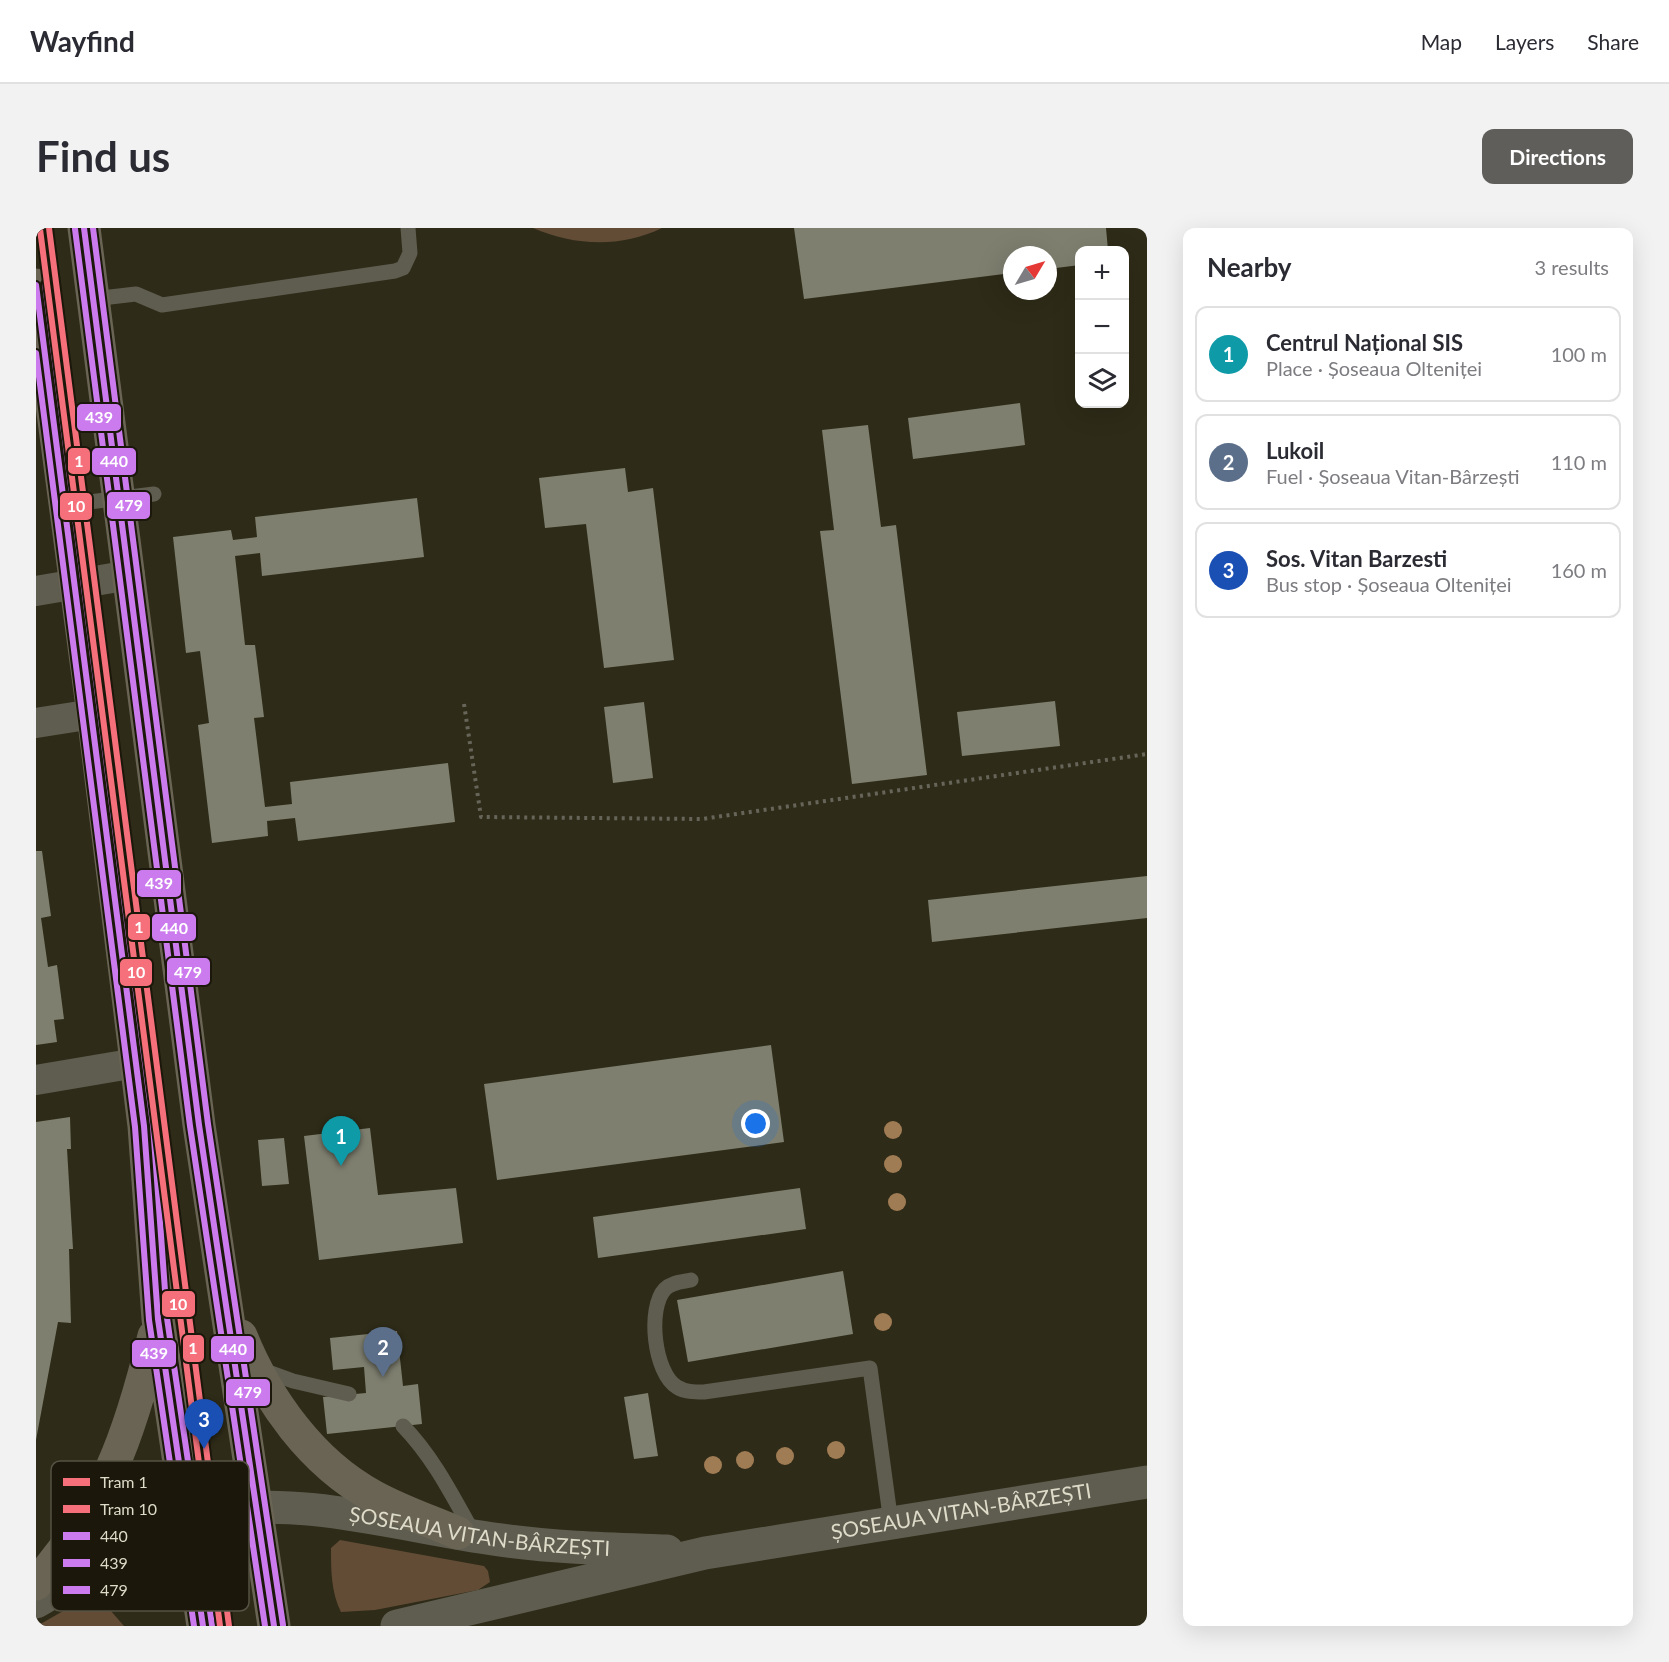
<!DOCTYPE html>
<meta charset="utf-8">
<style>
:root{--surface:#fff;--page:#f2f2f3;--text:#2b2b33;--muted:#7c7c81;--line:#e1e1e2;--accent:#605e5b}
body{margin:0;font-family:Lato,sans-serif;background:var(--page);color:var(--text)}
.controls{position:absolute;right:18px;top:18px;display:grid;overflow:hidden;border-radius:12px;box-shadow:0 6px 24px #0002}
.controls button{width:54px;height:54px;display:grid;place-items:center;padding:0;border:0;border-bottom:2px solid var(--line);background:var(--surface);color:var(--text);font:30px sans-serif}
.compass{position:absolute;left:967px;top:18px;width:54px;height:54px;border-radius:50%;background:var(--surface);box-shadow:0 6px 24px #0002;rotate:52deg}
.you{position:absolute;left:720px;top:896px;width:21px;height:21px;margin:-15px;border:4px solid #fff;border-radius:50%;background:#1a73e8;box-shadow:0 0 0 9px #1a73e833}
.badge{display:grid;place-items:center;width:39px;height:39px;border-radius:50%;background:var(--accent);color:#fff;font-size:20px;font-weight:700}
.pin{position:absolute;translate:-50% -50px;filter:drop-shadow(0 2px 3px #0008)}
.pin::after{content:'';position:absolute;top:32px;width:21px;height:18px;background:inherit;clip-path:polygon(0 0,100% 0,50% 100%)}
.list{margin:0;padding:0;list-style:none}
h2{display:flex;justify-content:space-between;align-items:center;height:78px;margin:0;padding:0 24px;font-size:26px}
h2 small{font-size:20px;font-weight:400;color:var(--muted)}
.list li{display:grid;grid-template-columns:39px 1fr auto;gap:18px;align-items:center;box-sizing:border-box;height:96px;margin:0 12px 12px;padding:0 12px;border:2px solid var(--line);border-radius:12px}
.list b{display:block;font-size:22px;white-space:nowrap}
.list p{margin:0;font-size:20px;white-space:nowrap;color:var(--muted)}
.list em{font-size:20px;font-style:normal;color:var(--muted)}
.icon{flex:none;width:33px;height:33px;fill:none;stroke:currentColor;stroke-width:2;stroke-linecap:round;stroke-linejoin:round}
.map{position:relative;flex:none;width:1111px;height:1398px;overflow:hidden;border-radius:12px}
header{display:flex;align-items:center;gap:36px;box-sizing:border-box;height:84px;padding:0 30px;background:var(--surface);border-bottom:2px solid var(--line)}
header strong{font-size:28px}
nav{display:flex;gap:33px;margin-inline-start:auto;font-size:21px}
.intro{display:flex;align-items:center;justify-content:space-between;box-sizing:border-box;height:144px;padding:0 36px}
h1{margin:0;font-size:42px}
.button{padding:15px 27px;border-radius:12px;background:var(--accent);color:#fff;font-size:21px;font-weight:700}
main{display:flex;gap:36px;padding:0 36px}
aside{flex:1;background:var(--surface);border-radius:12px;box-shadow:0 6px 24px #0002}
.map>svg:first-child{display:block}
.green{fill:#624c36}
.building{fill:#7e7f6f}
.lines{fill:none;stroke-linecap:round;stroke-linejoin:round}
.path{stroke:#676559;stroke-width:4;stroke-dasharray:3 4.5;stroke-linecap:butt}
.lane{stroke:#5f5d50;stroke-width:15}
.street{stroke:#5f5d50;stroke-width:30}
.secondary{stroke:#5f5d50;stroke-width:33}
.primary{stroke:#696454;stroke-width:33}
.bus-1-casing{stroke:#1b180b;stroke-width:10}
.bus-2-casing{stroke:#1b180b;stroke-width:10}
.bus-3-casing{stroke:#1b180b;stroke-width:10}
.bus-1{stroke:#cb7bed;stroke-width:6}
.bus-2{stroke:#cb7bed;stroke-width:6}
.bus-3{stroke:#cb7bed;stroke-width:6}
.tram-1-casing{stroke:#1b180b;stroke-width:10}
.tram-2-casing{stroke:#1b180b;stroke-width:10}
.tram-1{stroke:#f5707a;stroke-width:6}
.tram-2{stroke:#f5707a;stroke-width:6}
.tree{fill:#a07c54}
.labels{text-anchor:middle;stroke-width:6;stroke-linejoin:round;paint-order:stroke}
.street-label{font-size:21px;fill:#dedbc9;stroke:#1b180b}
.key{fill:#1b180b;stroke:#565244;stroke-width:1.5}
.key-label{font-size:16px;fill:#dedbc9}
.line-badge{stroke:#1b180b;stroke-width:2}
.badge-label{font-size:16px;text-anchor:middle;font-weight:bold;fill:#fff}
</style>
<header>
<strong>Wayfind</strong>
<nav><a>Map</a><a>Layers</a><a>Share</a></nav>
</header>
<div class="intro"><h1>Find us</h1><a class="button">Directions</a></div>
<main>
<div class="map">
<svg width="1111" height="1398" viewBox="0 0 1111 1398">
<rect width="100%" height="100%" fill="#2e2b18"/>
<!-- green -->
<path class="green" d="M497,0H626C585,20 538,18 497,0Z
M304,1312L448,1338L452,1343L454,1354L442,1362L339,1382L305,1384C295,1364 295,1342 295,1320Z
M56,1372L68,1375L88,1398H1L41,1375Z"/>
<!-- building -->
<path class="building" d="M758,0H1070L1072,22H1044V37L1012,41V27H976V45L768,71Z
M984,175L989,217L877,231L872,190Z
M832,197L845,299L860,297L891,547L816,556L784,303L798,302L786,202Z
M589,240L592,264L617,260L638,432L568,440L550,296L509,300L503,250Z
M381,270L388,329L226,348L224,325L199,328L209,417H219L228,489L218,490L229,579L256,576L254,554L412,535L419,594L262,613L259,590L231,593L232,608L176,615L162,497L173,495L164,423L150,425L137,309L195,302L197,312L221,309L219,289Z
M1019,473L1024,518L926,528L921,484Z
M608,474L617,550L577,555L568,479Z
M0,623H6L15,688L5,690L12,739L21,737L28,791L18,792L21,814L0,817Z
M1111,648V690L896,714L892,672Z
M735,817L748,914L461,952L448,856Z
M34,889L35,921H31L37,1021H33L35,1095L22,1094L0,1212V894Z
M334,900L342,967L420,960L427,1015L283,1032L268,908Z
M248,910L253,956L226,958L222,912Z
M764,960L770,1001L562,1030L557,989Z
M807,1043L817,1106L652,1134L641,1072Z
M361,1103L367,1158L382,1156L386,1196L291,1206L287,1169L330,1165L328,1139L297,1142L294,1110Z
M612,1165L622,1228L598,1231L588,1169Z"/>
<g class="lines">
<!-- path -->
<path class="path" d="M428,476L445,589L666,591L1111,526"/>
<!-- lane -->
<path class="lane" d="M57,71L100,66L126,77L359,43L367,40L374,25L372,0
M29,277L118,266
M655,1052C646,1054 636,1054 629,1061C611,1080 618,1145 641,1159C649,1164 658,1164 668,1164L834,1140L855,1295
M224,1141L257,1153L313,1166
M367,1198C398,1230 417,1269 439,1308"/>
<!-- street -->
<path class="street" d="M0,363L94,347
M0,495L57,486
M0,852L100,835"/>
<!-- secondary -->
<g class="secondary">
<path id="s1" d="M0,1374C56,1342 115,1298 179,1284C266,1266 383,1303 472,1313C525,1320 578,1321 631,1323"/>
<path id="s2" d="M361,1398L669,1325L1111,1254"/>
</g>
<!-- primary -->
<path class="primary" d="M48,0L163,897L238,1398
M0,57L57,486L108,898L122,1091L167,1398
M205,1108C231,1172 276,1235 337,1268C364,1283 394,1293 422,1305
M0,1356C70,1275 93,1210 118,1108"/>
<defs>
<path id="bus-1" d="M48,0L163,897L238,1398
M0,57L108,898L122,1091L167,1398"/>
<path id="bus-2" d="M39,1L154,898L229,1398
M0,125L99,899L113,1092L158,1398"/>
<path id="bus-3" d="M57,0L172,896L247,1397
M9,56L117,897L131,1090L176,1397"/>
</defs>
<!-- bus-1 casing -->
<use href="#bus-1" class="bus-1-casing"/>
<!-- bus-2 casing -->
<use href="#bus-2" class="bus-2-casing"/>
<!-- bus-3 casing -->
<use href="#bus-3" class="bus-3-casing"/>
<!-- bus-1 -->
<use href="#bus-1" class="bus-1"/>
<!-- bus-2 -->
<use href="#bus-2" class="bus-2"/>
<!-- bus-3 -->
<use href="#bus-3" class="bus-3"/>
<defs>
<path id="tram-1" d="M13,0L193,1398"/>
<path id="tram-2" d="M4,1L184,1398"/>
</defs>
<!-- tram-1 casing -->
<use href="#tram-1" class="tram-1-casing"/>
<!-- tram-2 casing -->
<use href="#tram-2" class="tram-2-casing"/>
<!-- tram-1 -->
<use href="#tram-1" class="tram-1"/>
<!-- tram-2 -->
<use href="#tram-2" class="tram-2"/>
</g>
<!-- trees -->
<g class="tree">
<circle cx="857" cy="902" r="9"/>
<circle cx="857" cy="936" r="9"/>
<circle cx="861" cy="974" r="9"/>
<circle cx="847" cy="1094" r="9"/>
<circle cx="800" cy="1222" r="9"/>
<circle cx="749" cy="1228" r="9"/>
<circle cx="709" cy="1232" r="9"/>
<circle cx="677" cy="1237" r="9"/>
</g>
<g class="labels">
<!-- street labels -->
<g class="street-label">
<text dy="7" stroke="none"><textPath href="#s2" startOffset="576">ȘOSEAUA VITAN-BÂRZEȘTI</textPath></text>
<text dy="7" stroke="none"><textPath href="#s1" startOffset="468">ȘOSEAUA VITAN-BÂRZEȘTI</textPath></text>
</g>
</g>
<!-- legend -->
<rect x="15" y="1233" width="198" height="150" rx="9" class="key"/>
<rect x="27" y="1250" width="27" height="8" fill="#f5707a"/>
<rect x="27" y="1277" width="27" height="8" fill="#f5707a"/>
<rect x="27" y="1304" width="27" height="8" fill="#cb7bed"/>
<rect x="27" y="1331" width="27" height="8" fill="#cb7bed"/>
<rect x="27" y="1358" width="27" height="8" fill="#cb7bed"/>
<g class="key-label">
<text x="64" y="1260">Tram 1</text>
<text x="64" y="1287">Tram 10</text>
<text x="64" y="1314">440</text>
<text x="64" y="1341">439</text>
<text x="64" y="1368">479</text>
</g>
<g class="line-badge">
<rect x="40" y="175" width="46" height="29" rx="6" fill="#cb7bed"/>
<rect x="31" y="219" width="24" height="28" rx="6" fill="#f5707a"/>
<rect x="55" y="219" width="46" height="29" rx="6" fill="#cb7bed"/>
<rect x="70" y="263" width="45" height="29" rx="6" fill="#cb7bed"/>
<rect x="23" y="264" width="34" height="29" rx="6" fill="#f5707a"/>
<rect x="100" y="641" width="46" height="29" rx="6" fill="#cb7bed"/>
<rect x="91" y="685" width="24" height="28" rx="6" fill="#f5707a"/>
<rect x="115" y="685" width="46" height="29" rx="6" fill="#cb7bed"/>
<rect x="130" y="729" width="45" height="29" rx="6" fill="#cb7bed"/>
<rect x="83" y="730" width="34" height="29" rx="6" fill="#f5707a"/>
<rect x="125" y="1062" width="35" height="28" rx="6" fill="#f5707a"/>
<rect x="146" y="1106" width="23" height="29" rx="6" fill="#f5707a"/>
<rect x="174" y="1107" width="45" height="28" rx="6" fill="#cb7bed"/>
<rect x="95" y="1111" width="46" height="29" rx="6" fill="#cb7bed"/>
<rect x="189" y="1150" width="46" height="29" rx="6" fill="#cb7bed"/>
</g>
<g class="badge-label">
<text x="63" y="195">439</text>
<text x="43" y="239">1</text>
<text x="78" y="239">440</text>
<text x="93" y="283">479</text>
<text x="40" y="284">10</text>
<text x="123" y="661">439</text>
<text x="103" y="705">1</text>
<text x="138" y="706">440</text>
<text x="152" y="750">479</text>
<text x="100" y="750">10</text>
<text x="142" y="1082">10</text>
<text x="157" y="1126">1</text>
<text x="197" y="1127">440</text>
<text x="118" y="1131">439</text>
<text x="212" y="1170">479</text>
</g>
</svg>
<div class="controls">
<button>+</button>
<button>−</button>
<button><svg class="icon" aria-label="layers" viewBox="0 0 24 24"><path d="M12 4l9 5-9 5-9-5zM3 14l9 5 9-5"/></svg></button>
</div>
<svg class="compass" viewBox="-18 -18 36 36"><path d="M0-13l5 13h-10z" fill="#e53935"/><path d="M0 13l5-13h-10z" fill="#7c7c81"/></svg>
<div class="you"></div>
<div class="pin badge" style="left:305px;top:938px;background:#0f9aa8">1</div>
<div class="pin badge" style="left:347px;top:1149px;background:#5c6f8a">2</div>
<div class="pin badge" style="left:168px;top:1221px;background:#1a4fb4">3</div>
</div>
<aside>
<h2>Nearby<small>3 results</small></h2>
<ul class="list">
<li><span class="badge" style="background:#0f9aa8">1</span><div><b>Centrul Național SIS</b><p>Place · Șoseaua Olteniței</p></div><em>100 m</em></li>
<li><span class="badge" style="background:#5c6f8a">2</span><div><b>Lukoil</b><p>Fuel · Șoseaua Vitan-Bârzești</p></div><em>110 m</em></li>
<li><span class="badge" style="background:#1a4fb4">3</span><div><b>Sos. Vitan Barzesti</b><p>Bus stop · Șoseaua Olteniței</p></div><em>160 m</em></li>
</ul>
</aside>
</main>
